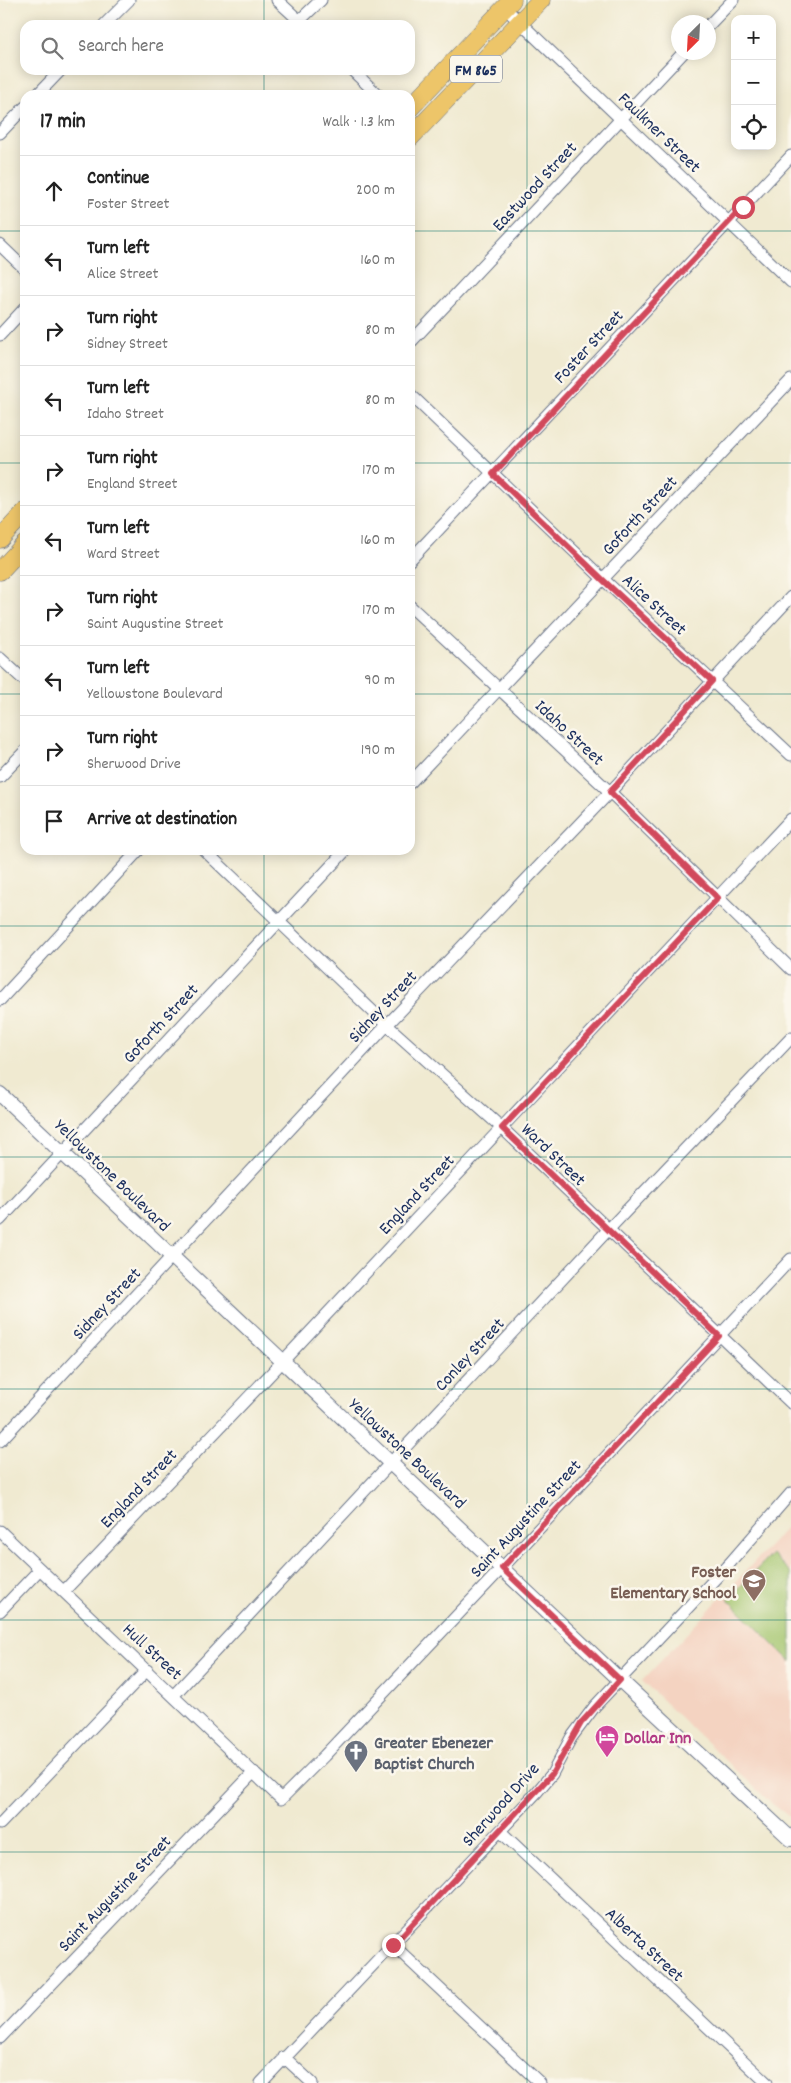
<!DOCTYPE html>
<meta charset="utf-8">
<style>
:root{--surface:#fff;--page:#f6f6f6;--text:#222;--muted:#767676;--line:#e0e0e0}
body{margin:0;font-family:Dekko,sans-serif;background:var(--page);color:var(--text)}
.controls{position:absolute;right:15px;top:15px;display:grid;overflow:hidden;border-radius:10px;box-shadow:0 2px 12px #0003}
.controls button{width:45px;height:45px;display:grid;place-items:center;padding:0;border:0;border-bottom:1px solid var(--line);background:var(--surface);color:var(--text);font:25px sans-serif}
.compass{position:absolute;left:671px;top:15px;width:45px;height:45px;border-radius:50%;background:var(--surface);box-shadow:0 2px 12px #0003;rotate:204deg}
.stop{position:absolute;width:15px;height:15px;margin:-11px;border:4px solid #d1495b;border-radius:50%;background:#fff}
.stop.end{background:#d1495b;border-color:#fff;box-shadow:0 1px 5px #0008}
.list{margin:0;padding:0;list-style:none}
h2{display:flex;justify-content:space-between;align-items:center;height:65px;margin:0;padding:0 20px;font-size:21px}
h2 small{font-size:16px;font-weight:400;color:var(--muted)}
.list li{display:grid;grid-template-columns:32px 1fr auto;gap:15px;align-items:center;box-sizing:border-box;height:70px;padding:0 20px;border-top:1px solid var(--line)}
.list b{display:block;font-size:19px;white-space:nowrap}
.list p{margin:0;font-size:16px;white-space:nowrap;color:var(--muted)}
.list em{font-size:16px;font-style:normal;color:var(--muted)}
.icon{flex:none;width:28px;height:28px;fill:none;stroke:currentColor;stroke-width:2;stroke-linecap:round;stroke-linejoin:round}
.map{position:relative;flex:none;width:791px;height:2083px;overflow:hidden}
.search{position:absolute;background:var(--surface);box-shadow:0 2px 12px #0003;left:20px;top:20px;width:395px;height:55px;display:flex;align-items:center;gap:12px;box-sizing:border-box;padding:0 18px;border-radius:15px;color:var(--muted);font-size:19px}
.panel{position:absolute;background:var(--surface);box-shadow:0 2px 12px #0003;left:20px;top:90px;width:395px;height:765px;border-radius:15px}
.map>svg:first-child{display:block}
.built{fill:#f4d3c1}
.green{fill:#a5c66f;stroke:#607a66}
.lines{fill:none;stroke-linecap:round;stroke-linejoin:round}
.minor-casing{stroke:#667086;stroke-width:13}
.tertiary-casing{stroke:#667086;stroke-width:16}
.primary-casing{stroke:#667086;stroke-width:19}
.minor{stroke:#fff;stroke-width:11}
.tertiary{stroke:#fff;stroke-width:14}
.primary{stroke:#edc569;stroke-width:18}
.route{stroke:#d1495b;stroke-width:6}
.grid{fill:none;stroke:#0f766e;stroke-width:1;stroke-opacity:0.55}
.labels{text-anchor:middle;stroke-width:5;stroke-linejoin:round;paint-order:stroke}
.shield{fill:#fbf7ec;stroke:#5e6b89;stroke-width:1}
.shield-label{font-size:16px;font-weight:bold;fill:#1b2f5e}
.street-label{font-size:18px;fill:#1b2f5e;stroke:#fbf7ec}
.education-label{font-size:18px;font-weight:bold;fill:#785e54;stroke:#fbf7ec;text-anchor:end}
.hotel-label{font-size:18px;font-weight:bold;fill:#b23c85;stroke:#fbf7ec;text-anchor:start}
.worship-label{font-size:18px;font-weight:bold;fill:#5b616d;stroke:#fbf7ec;text-anchor:start}
</style>
<div class="map">
<svg width="791" height="2083" viewBox="0 0 791 2083">
<rect width="100%" height="100%" fill="#fbf7ec"/>
<filter id="ink" filterUnits="userSpaceOnUse"><feTurbulence type="fractalNoise" baseFrequency=".02" numOctaves="2"/><feDisplacementMap in="SourceGraphic" scale="10" xChannelSelector="R" yChannelSelector="G"/><feConvolveMatrix kernelMatrix="1 2 1 2 8 2 1 2 1" color-interpolation-filters="sRGB"/></filter>
<filter id="wash" filterUnits="userSpaceOnUse"><feTurbulence type="fractalNoise" baseFrequency=".0096" numOctaves="4" result="noise"/><feDisplacementMap in="SourceGraphic" scale="20" xChannelSelector="R" yChannelSelector="G"/><feGaussianBlur stdDeviation="1.12" result="paint"/><feColorMatrix in="noise" values="0 0 0 0 0 0 0 0 0 0 0 0 0 0 0 0 0 1.4 0 .05"/><feComposite in="paint" operator="in"/></filter>
<g filter="url(#wash)">
<rect width="100%" height="100%" fill="#f0ead1"/>
<!-- built -->
<path class="built" d="M791,1523V1818L771,1803L642,1681Z"/>
<!-- green -->
<path class="green" d="M772,1554L791,1573V1662L728,1599Z"/>
</g>
<g filter="url(#ink)">
<g class="lines">
<defs>
<path id="minor" d="M277,0L304,25
M505,8L791,282
M299,21L321,0
M104,25L129,0
M708,26L733,0
M352,70L378,95
M37,95L61,70
M0,133L25,107
M0,245L25,269
M0,335L25,308
M410,343L684,52
M410,394L603,579L791,755
M410,560L791,156
M410,606L610,792L791,969
M0,658L25,681
M0,777L25,751
M410,783L791,380
M204,850L387,1025L502,1128L791,1403
M0,1000L139,850
M0,1220L346,850
M0,1441L387,1025L610,792L791,597
M0,1531L281,1799L324,1756L502,1568L791,1259
M64,1591L283,1361L791,819
M0,1611L40,1569
M174,1695L608,1230L791,1038
M0,1824L147,1670
M500,1831L767,2083
M393,1945L540,2083
M0,2038L254,1772
M284,2057L312,2083
M261,2083L536,1793L552,1774L571,1738L595,1706L730,1563L791,1493"/>
<path id="tertiary" d="M0,1094L620,1680L791,1839"/>
<path id="primary" d="M410,108L512,0
M410,138L541,0
M0,539L25,512
M0,571L25,544"/>
</defs>
<!-- minor casing -->
<use href="#minor" class="minor-casing"/>
<!-- tertiary casing -->
<use href="#tertiary" class="tertiary-casing"/>
<!-- primary casing -->
<use href="#primary" class="primary-casing"/>
<!-- minor -->
<use href="#minor" class="minor"/>
<!-- tertiary -->
<use href="#tertiary" class="tertiary"/>
<!-- primary -->
<use href="#primary" class="primary"/>
</g>
</g>
<g class="lines" filter="url(#ink)">
<!-- route -->
<path class="route" d="M393,1945L552,1774L581,1723L620,1680L502,1568L719,1336L502,1128L718,898L610,792L712,681L603,580L493,474L743,207"/>
</g>
<!-- grid -->
<path class="grid" d="M264,0V25M527,0V2083M264,70V95M0,231H25M410,231H791M0,463H25M410,463H791M0,694H25M410,694H791M264,850V2083M0,926H791M0,1157H791M0,1389H791M0,1620H791M0,1852H791"/>
<!-- icons -->
<defs>
<symbol id="school-pin" viewBox="-11 -11 22 30"><path d="M0 17L-7.5 6A9.5 9.5 0 1 1 7.5 6Z" fill="#8d6e63" stroke="#fbf7ec"/><path d="M0-5L7-2L0 1L-7-2ZM-4 1L0 2.5L4 1V4Q0 6-4 4Z" fill="#fff"/></symbol>
<symbol id="hotel-pin" viewBox="-11 -11 22 30"><path d="M0 17L-7.5 6A9.5 9.5 0 1 1 7.5 6Z" fill="#d1479c" stroke="#fbf7ec"/><path d="M-6-4.5h1.5V1H6V5H4.5V3h-9V5H-6ZM-4 0a1.8 1.8 0 1 1 3.6 0ZM.5 0V-2.5h3Q6-2.5 6 0Z" fill="#fff"/></symbol>
<symbol id="church-pin" viewBox="-11 -11 22 30"><path d="M0 17L-7.5 6A9.5 9.5 0 1 1 7.5 6Z" fill="#6b7280" stroke="#fbf7ec"/><path d="M-1.2-6h2.4v3.5h3.3v2.4h-3.3V6h-2.4V-.1h-3.3v-2.4h3.3Z" fill="#fff"/></symbol>
</defs>
<g fill-rule="evenodd">
<use href="#school-pin" x="740" y="1567" width="28" height="38"/>
<use href="#hotel-pin" x="593" y="1723" width="28" height="38"/>
<use href="#church-pin" x="342" y="1738" width="28" height="38"/>
</g>
<g class="labels">
<!-- shield labels -->
<rect class="shield" x="450" y="55.5" width="52" height="27" rx="4"/>
<g class="shield-label">
<text x="476" y="75">FM 865</text>
</g>
<!-- street labels -->
<g class="street-label">
<text transform="translate(660 132) rotate(44)" y="6">Faulkner Street</text>
<text transform="translate(534 186) rotate(-47)" y="6">Eastwood Street</text>
<text transform="translate(588 346) rotate(-47)" y="6">Foster Street</text>
<text transform="translate(639 515) rotate(-47)" y="6">Goforth Street</text>
<text transform="translate(655 604) rotate(43)" y="6">Alice Street</text>
<text transform="translate(570 732) rotate(43)" y="6">Idaho Street</text>
<text transform="translate(382 1006) rotate(-47)" y="6">Sidney Street</text>
<text transform="translate(160 1023) rotate(-47)" y="6">Goforth Street</text>
<text transform="translate(554 1154) rotate(44)" y="6">Ward Street</text>
<text transform="translate(113 1175) rotate(44)" y="6">Yellowstone Boulevard</text>
<text transform="translate(416 1194) rotate(-47)" y="6">England Street</text>
<text transform="translate(106 1303) rotate(-47)" y="6">Sidney Street</text>
<text transform="translate(469 1354) rotate(-47)" y="6">Conley Street</text>
<text transform="translate(408 1453) rotate(43)" y="6">Yellowstone Boulevard</text>
<text transform="translate(138 1488) rotate(-46)" y="6">England Street</text>
<text transform="translate(525 1518) rotate(-47)" y="6">Saint Augustine Street</text>
<text transform="translate(153 1651) rotate(43)" y="6">Hull Street</text>
<text transform="translate(500 1804) rotate(-48)" y="6">Sherwood Drive</text>
<text transform="translate(114 1893) rotate(-46)" y="6">Saint Augustine Street</text>
<text transform="translate(645 1944) rotate(43)" y="6">Alberta Street</text>
</g>
<!-- education labels -->
<g class="education-label">
<text x="736" y="1577">Foster<tspan x="736" dy="21">Elementary School</tspan></text>
</g>
<!-- hotel labels -->
<g class="hotel-label">
<text x="624" y="1743">Dollar Inn</text>
</g>
<!-- worship labels -->
<g class="worship-label">
<text x="374" y="1748">Greater Ebenezer<tspan x="374" dy="21">Baptist Church</tspan></text>
</g>
</g>
</svg>
<div class="controls">
<button>+</button>
<button>−</button>
<button><svg class="icon" aria-label="locate" viewBox="0 0 24 24"><circle cx="12" cy="12" r="6"/><path d="M12 2v4M12 18v4M2 12h4M18 12h4"/></svg></button>
</div>
<svg class="compass" viewBox="-18 -18 36 36"><path d="M0-13l5 13h-10z" fill="#e53935"/><path d="M0 13l5-13h-10z" fill="#767676"/></svg>
<div class="stop" style="left:743px;top:207px"></div>
<div class="stop end" style="left:393px;top:1945px"></div>
<div class="search"><svg class="icon" aria-label="search" viewBox="0 0 24 24"><circle cx="10" cy="10" r="6"/><path d="M15 15l6 6"/></svg>Search here</div>
<section class="panel">
<h2>17 min<small>Walk · 1.3 km</small></h2>
<ul class="list">
<li><svg class="icon" aria-label="ahead" viewBox="0 0 24 24"><path d="M12 20V5M6 11l6-6 6 6"/></svg><div><b>Continue</b><p>Foster Street</p></div><em>200 m</em></li>
<li><svg class="icon" aria-label="left" viewBox="0 0 24 24"><path d="M17 20v-9H6M10 6l-5 5 5 5"/></svg><div><b>Turn left</b><p>Alice Street</p></div><em>160 m</em></li>
<li><svg class="icon" aria-label="right" viewBox="0 0 24 24"><path d="M7 20v-9h11M14 6l5 5-5 5"/></svg><div><b>Turn right</b><p>Sidney Street</p></div><em>80 m</em></li>
<li><svg class="icon" aria-label="left" viewBox="0 0 24 24"><path d="M17 20v-9H6M10 6l-5 5 5 5"/></svg><div><b>Turn left</b><p>Idaho Street</p></div><em>80 m</em></li>
<li><svg class="icon" aria-label="right" viewBox="0 0 24 24"><path d="M7 20v-9h11M14 6l5 5-5 5"/></svg><div><b>Turn right</b><p>England Street</p></div><em>170 m</em></li>
<li><svg class="icon" aria-label="left" viewBox="0 0 24 24"><path d="M17 20v-9H6M10 6l-5 5 5 5"/></svg><div><b>Turn left</b><p>Ward Street</p></div><em>160 m</em></li>
<li><svg class="icon" aria-label="right" viewBox="0 0 24 24"><path d="M7 20v-9h11M14 6l5 5-5 5"/></svg><div><b>Turn right</b><p>Saint Augustine Street</p></div><em>170 m</em></li>
<li><svg class="icon" aria-label="left" viewBox="0 0 24 24"><path d="M17 20v-9H6M10 6l-5 5 5 5"/></svg><div><b>Turn left</b><p>Yellowstone Boulevard</p></div><em>90 m</em></li>
<li><svg class="icon" aria-label="right" viewBox="0 0 24 24"><path d="M7 20v-9h11M14 6l5 5-5 5"/></svg><div><b>Turn right</b><p>Sherwood Drive</p></div><em>190 m</em></li>
<li><svg class="icon" aria-label="arrive" viewBox="0 0 24 24"><path d="M6 21V4h12l-3 4 3 4H6"/></svg><div><b>Arrive at destination</b></div></li>
</ul>
</section>
</div>
